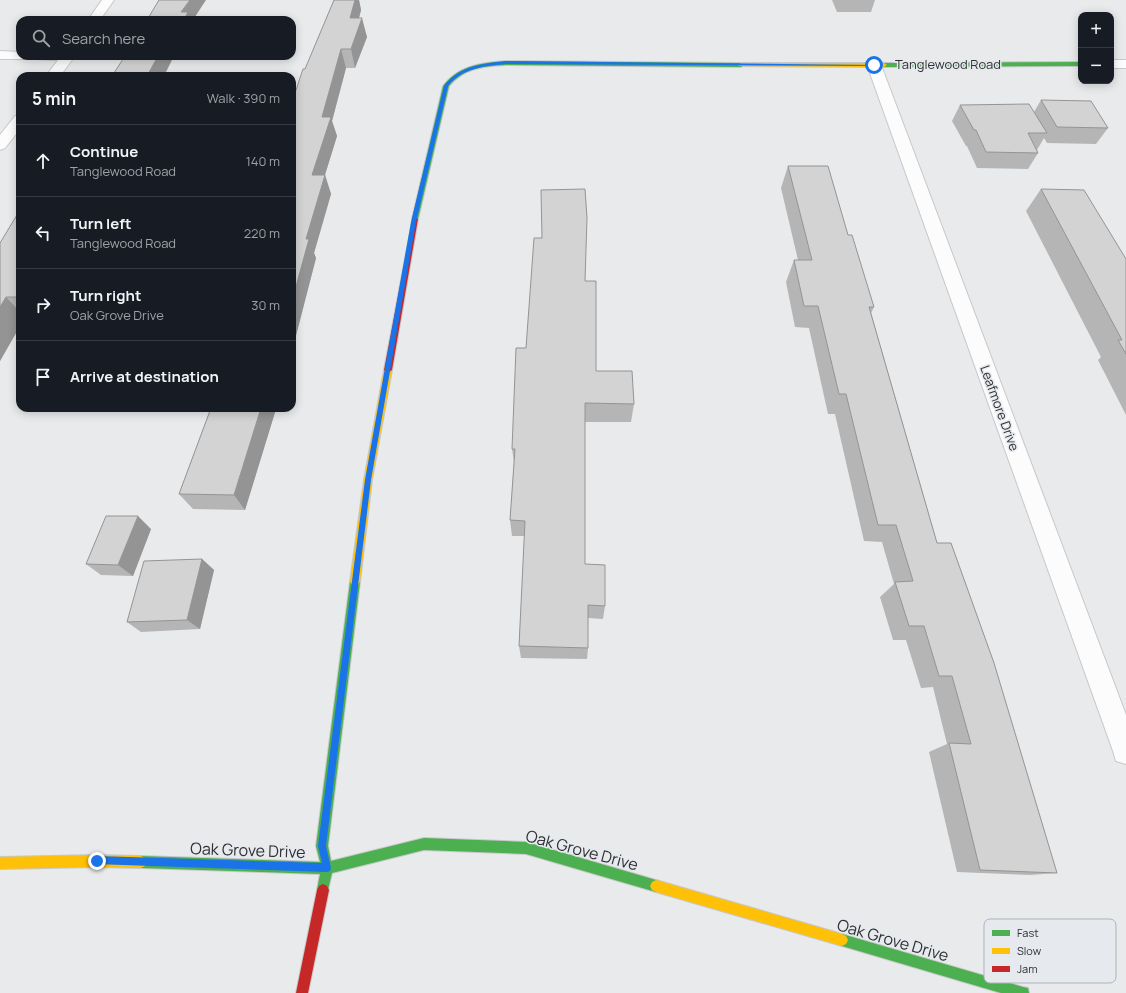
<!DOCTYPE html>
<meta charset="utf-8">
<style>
:root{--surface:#171b24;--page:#242831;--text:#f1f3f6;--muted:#9ea1a6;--line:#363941}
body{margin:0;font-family:Manrope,sans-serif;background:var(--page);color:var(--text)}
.controls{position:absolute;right:12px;top:12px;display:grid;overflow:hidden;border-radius:8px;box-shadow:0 2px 10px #0003}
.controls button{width:36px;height:36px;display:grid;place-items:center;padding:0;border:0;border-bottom:1px solid var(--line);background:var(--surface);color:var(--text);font:20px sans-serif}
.stop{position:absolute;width:12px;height:12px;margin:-9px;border:3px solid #1a73e8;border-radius:50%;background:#fff}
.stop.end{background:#1a73e8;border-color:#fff;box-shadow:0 1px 4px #0008}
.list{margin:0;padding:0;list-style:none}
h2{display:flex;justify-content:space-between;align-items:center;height:52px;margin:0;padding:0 16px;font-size:17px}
h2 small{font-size:13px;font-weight:400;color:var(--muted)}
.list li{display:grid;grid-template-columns:26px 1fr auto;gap:12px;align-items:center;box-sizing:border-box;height:72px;padding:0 16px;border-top:1px solid var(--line)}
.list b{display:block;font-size:15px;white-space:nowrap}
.list p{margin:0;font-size:13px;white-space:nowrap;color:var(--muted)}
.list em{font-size:13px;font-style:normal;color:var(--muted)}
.icon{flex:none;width:22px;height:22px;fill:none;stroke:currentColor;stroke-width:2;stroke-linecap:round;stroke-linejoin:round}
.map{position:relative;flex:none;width:1126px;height:993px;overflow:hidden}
.search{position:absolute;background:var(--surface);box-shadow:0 2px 10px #0003;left:16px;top:16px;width:280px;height:44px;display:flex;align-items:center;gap:10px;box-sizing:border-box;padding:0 14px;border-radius:12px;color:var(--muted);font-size:15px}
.panel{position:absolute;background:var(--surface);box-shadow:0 2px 10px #0003;left:16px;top:72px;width:280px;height:340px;border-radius:12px}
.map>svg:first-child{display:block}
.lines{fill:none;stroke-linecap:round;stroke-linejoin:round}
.street-casing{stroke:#c7c8ca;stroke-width:2}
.fast-casing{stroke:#c7c8ca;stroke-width:2}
.slow-casing{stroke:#c7c8ca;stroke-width:2}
.jam-casing{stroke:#c7c8ca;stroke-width:2}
.street{fill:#fcfcfc;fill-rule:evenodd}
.fast{fill:#4caf50;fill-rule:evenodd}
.slow{fill:#ffc107;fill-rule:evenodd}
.jam{fill:#c62828;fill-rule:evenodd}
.wall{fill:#b5b5b6}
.shaded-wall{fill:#949494}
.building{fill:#d3d3d4;stroke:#949494}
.route{fill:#1a73e8}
.labels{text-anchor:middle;stroke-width:3;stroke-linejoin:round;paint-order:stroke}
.street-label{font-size:13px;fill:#2f3032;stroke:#e6eaee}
.near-street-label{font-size:16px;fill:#2f3032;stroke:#e6eaee}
.key{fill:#e6eaee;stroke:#afb2b6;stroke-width:1}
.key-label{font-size:11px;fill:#2f3032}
</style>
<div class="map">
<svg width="1126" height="993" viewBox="0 0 1126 993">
<rect width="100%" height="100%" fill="#e8eaec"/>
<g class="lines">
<defs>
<path id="street" d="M102,0H114L100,20H88Z
M0,51L20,52V56H27L25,59H0Z
M33,56H75L60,76H46L58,60L35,59Z
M1111,60H1126V68H1111Z
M874,61L879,62L881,65L1126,715V764L1116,761L1113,751L867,65L869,62Z
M20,115V129L5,148L0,150V135L15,116Z"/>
<path id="fast" d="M506,61L741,63L744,65L741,67L506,65C484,66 464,68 449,86L418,219L415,221H413L412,219L443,86C459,65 481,63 506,61Z
M1081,62V66L884,67L881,65L884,63Z
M355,578L358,579L360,582L328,846L331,861L424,838L526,842L656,880L660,882L662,886L660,890L656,892L526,854L424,850L332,873L327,894L323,896L319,894L317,890L320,874L141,868L137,866L135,862L137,858L141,856L320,862L316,846L350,582L352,579Z
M842,934L1023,987L1028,988L1029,993H1001L842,946L838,944L836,940L838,936Z"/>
<path id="slow" d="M741,63H884L887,65L884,67L739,66L738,65Z
M388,367L392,370L372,480L360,582L358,585L355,586L352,585L350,582L364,480L384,370Z
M97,855L141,856L145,858L147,862L145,866L141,868L97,867L0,869V857Z
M656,880L842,934L846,936L848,940L846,944L842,946L656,892L652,890L650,886L652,882Z"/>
<path id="jam" d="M413,217H415L418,219L392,370L388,373L384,370Z
M323,884L327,886L329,890L308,993H296L317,890L319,886Z"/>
</defs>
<!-- street casing -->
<use href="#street" class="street-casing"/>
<!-- fast casing -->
<use href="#fast" class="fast-casing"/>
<!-- slow casing -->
<use href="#slow" class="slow-casing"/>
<!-- jam casing -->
<use href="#jam" class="jam-casing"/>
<!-- street -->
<use href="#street" class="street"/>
<!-- fast -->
<use href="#fast" class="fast"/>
<!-- slow -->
<use href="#slow" class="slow"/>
<!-- jam -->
<use href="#jam" class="jam"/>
</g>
<!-- wall -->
<path class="wall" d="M334,0H359L361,10L359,18L367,37L355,68H346L332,121L337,136L325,175L331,194L314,253L316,258L292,351V102Z
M832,0H875L871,12H837Z
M1041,100L1108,128L1096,144L1047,143L1044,138L1037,150L1038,153L1028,169L977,168L967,146H966L952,121L960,105L1034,112Z
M788,166L848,235L874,307L871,313L937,543L1057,873L1030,875L957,872L929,752L947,744L933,687L921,688L906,640H893L880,597L894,584L882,542L864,541L835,414H828L809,328L795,327L786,282L794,260H798L781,188Z
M1041,189L1126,259V415L1098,360L1101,357L1026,211Z
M20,210V326L0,361V243Z
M542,238L585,281L596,371L634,404L631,422H585V564L605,606L603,619L588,618V648L587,659L521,658L519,646L525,536H512L510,520L514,462L512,449L526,348Z
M211,408H278L277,409H276L245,510L193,509L179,494Z
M151,529L133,576L101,575L86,564Z
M202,559L214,570L200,629L141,632L127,622Z"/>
<!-- shaded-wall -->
<path class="shaded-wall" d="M190,0H206L193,20H184L181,12Z
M355,0H359L361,10L354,37L350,18Z
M362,18L367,37L355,68L351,49Z
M341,49L346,68L332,121L337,136L319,194L312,175L322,117Z
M158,56H174L164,76H147Z
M325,175L331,194L314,253L316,258L292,351V301L306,239Z
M6,297L20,312V326L0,361V307Z
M261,408H275L276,409L245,510L234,495Z
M138,516L151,529L133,576L118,565Z
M202,559L214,570L200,629L187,620Z"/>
<!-- building -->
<path class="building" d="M159,0H190L181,12H188L184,20H147Z
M334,0H355L350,18H362L351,49H341L322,117H331L312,175H325L306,239H309L292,301V102L303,69H305Z
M125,56H158L147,76H112Z
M1041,100L1091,101L1108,128L1057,127Z
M1029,104L1047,133H1028L1038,153L986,152L976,130H974L960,105Z
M788,166H828L848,235H852L874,307H869L937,543H951L994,663L1057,873L980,870L949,743L971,744L952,676H939L924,626H909L895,582L913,581L896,525H878L846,394H839L818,306H804L794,260H812Z
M585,189L587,218L585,281H596V371H632L634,404L585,403V564L605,565V606L588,605V648L519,646L525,521L510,520L515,449H512L516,348H526L534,238H542L541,190Z
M1041,189L1084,190L1126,259V354L1118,340H1122Z
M20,210V295L18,297H6L0,307V243Z
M211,408H261L234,495L179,494Z
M106,516H138L118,565L86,564Z
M202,559L187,620L127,622L144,561Z"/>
<!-- route -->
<path class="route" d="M506,61L876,65L874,66L506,64C485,66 462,68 448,86L416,222L371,480L326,846L331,868L330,871L327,872L94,864L92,861L94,858L97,856L322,863L318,846L365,480L411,222L444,86C460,65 482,64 506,61Z"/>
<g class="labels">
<!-- street labels -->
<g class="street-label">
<text x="948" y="69">Tanglewood Road</text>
<text transform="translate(1000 408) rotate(70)" y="5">Leafmore Drive</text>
</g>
<!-- near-street labels -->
<g class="near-street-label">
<text transform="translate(248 850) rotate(2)" y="6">Oak Grove Drive</text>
<text transform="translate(582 850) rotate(15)" y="6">Oak Grove Drive</text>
<text transform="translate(893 940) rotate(16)" y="6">Oak Grove Drive</text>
</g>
</g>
<!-- legend -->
<rect x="984" y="919" width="132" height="64" rx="6" class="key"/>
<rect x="992" y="930" width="18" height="6" fill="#4caf50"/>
<rect x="992" y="948" width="18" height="6" fill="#ffc107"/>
<rect x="992" y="966" width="18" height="6" fill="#c62828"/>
<g class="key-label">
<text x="1017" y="937">Fast</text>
<text x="1017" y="955">Slow</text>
<text x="1017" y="973">Jam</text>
</g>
</svg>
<div class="controls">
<button>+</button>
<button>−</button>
</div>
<div class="stop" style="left:874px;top:65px"></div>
<div class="stop end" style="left:97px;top:861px"></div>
<div class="search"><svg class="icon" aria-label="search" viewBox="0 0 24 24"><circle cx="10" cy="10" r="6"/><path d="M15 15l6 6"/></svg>Search here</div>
<section class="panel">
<h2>5 min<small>Walk · 390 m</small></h2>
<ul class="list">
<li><svg class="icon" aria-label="ahead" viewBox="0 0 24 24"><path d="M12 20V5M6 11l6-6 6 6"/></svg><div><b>Continue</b><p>Tanglewood Road</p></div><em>140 m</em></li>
<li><svg class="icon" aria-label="left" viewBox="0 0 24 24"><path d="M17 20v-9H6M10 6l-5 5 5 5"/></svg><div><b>Turn left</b><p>Tanglewood Road</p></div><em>220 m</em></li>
<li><svg class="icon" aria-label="right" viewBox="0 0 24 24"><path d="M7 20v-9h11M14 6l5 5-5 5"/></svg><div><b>Turn right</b><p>Oak Grove Drive</p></div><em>30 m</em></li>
<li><svg class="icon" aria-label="arrive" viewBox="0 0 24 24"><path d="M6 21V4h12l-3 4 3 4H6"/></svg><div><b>Arrive at destination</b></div></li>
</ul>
</section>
</div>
